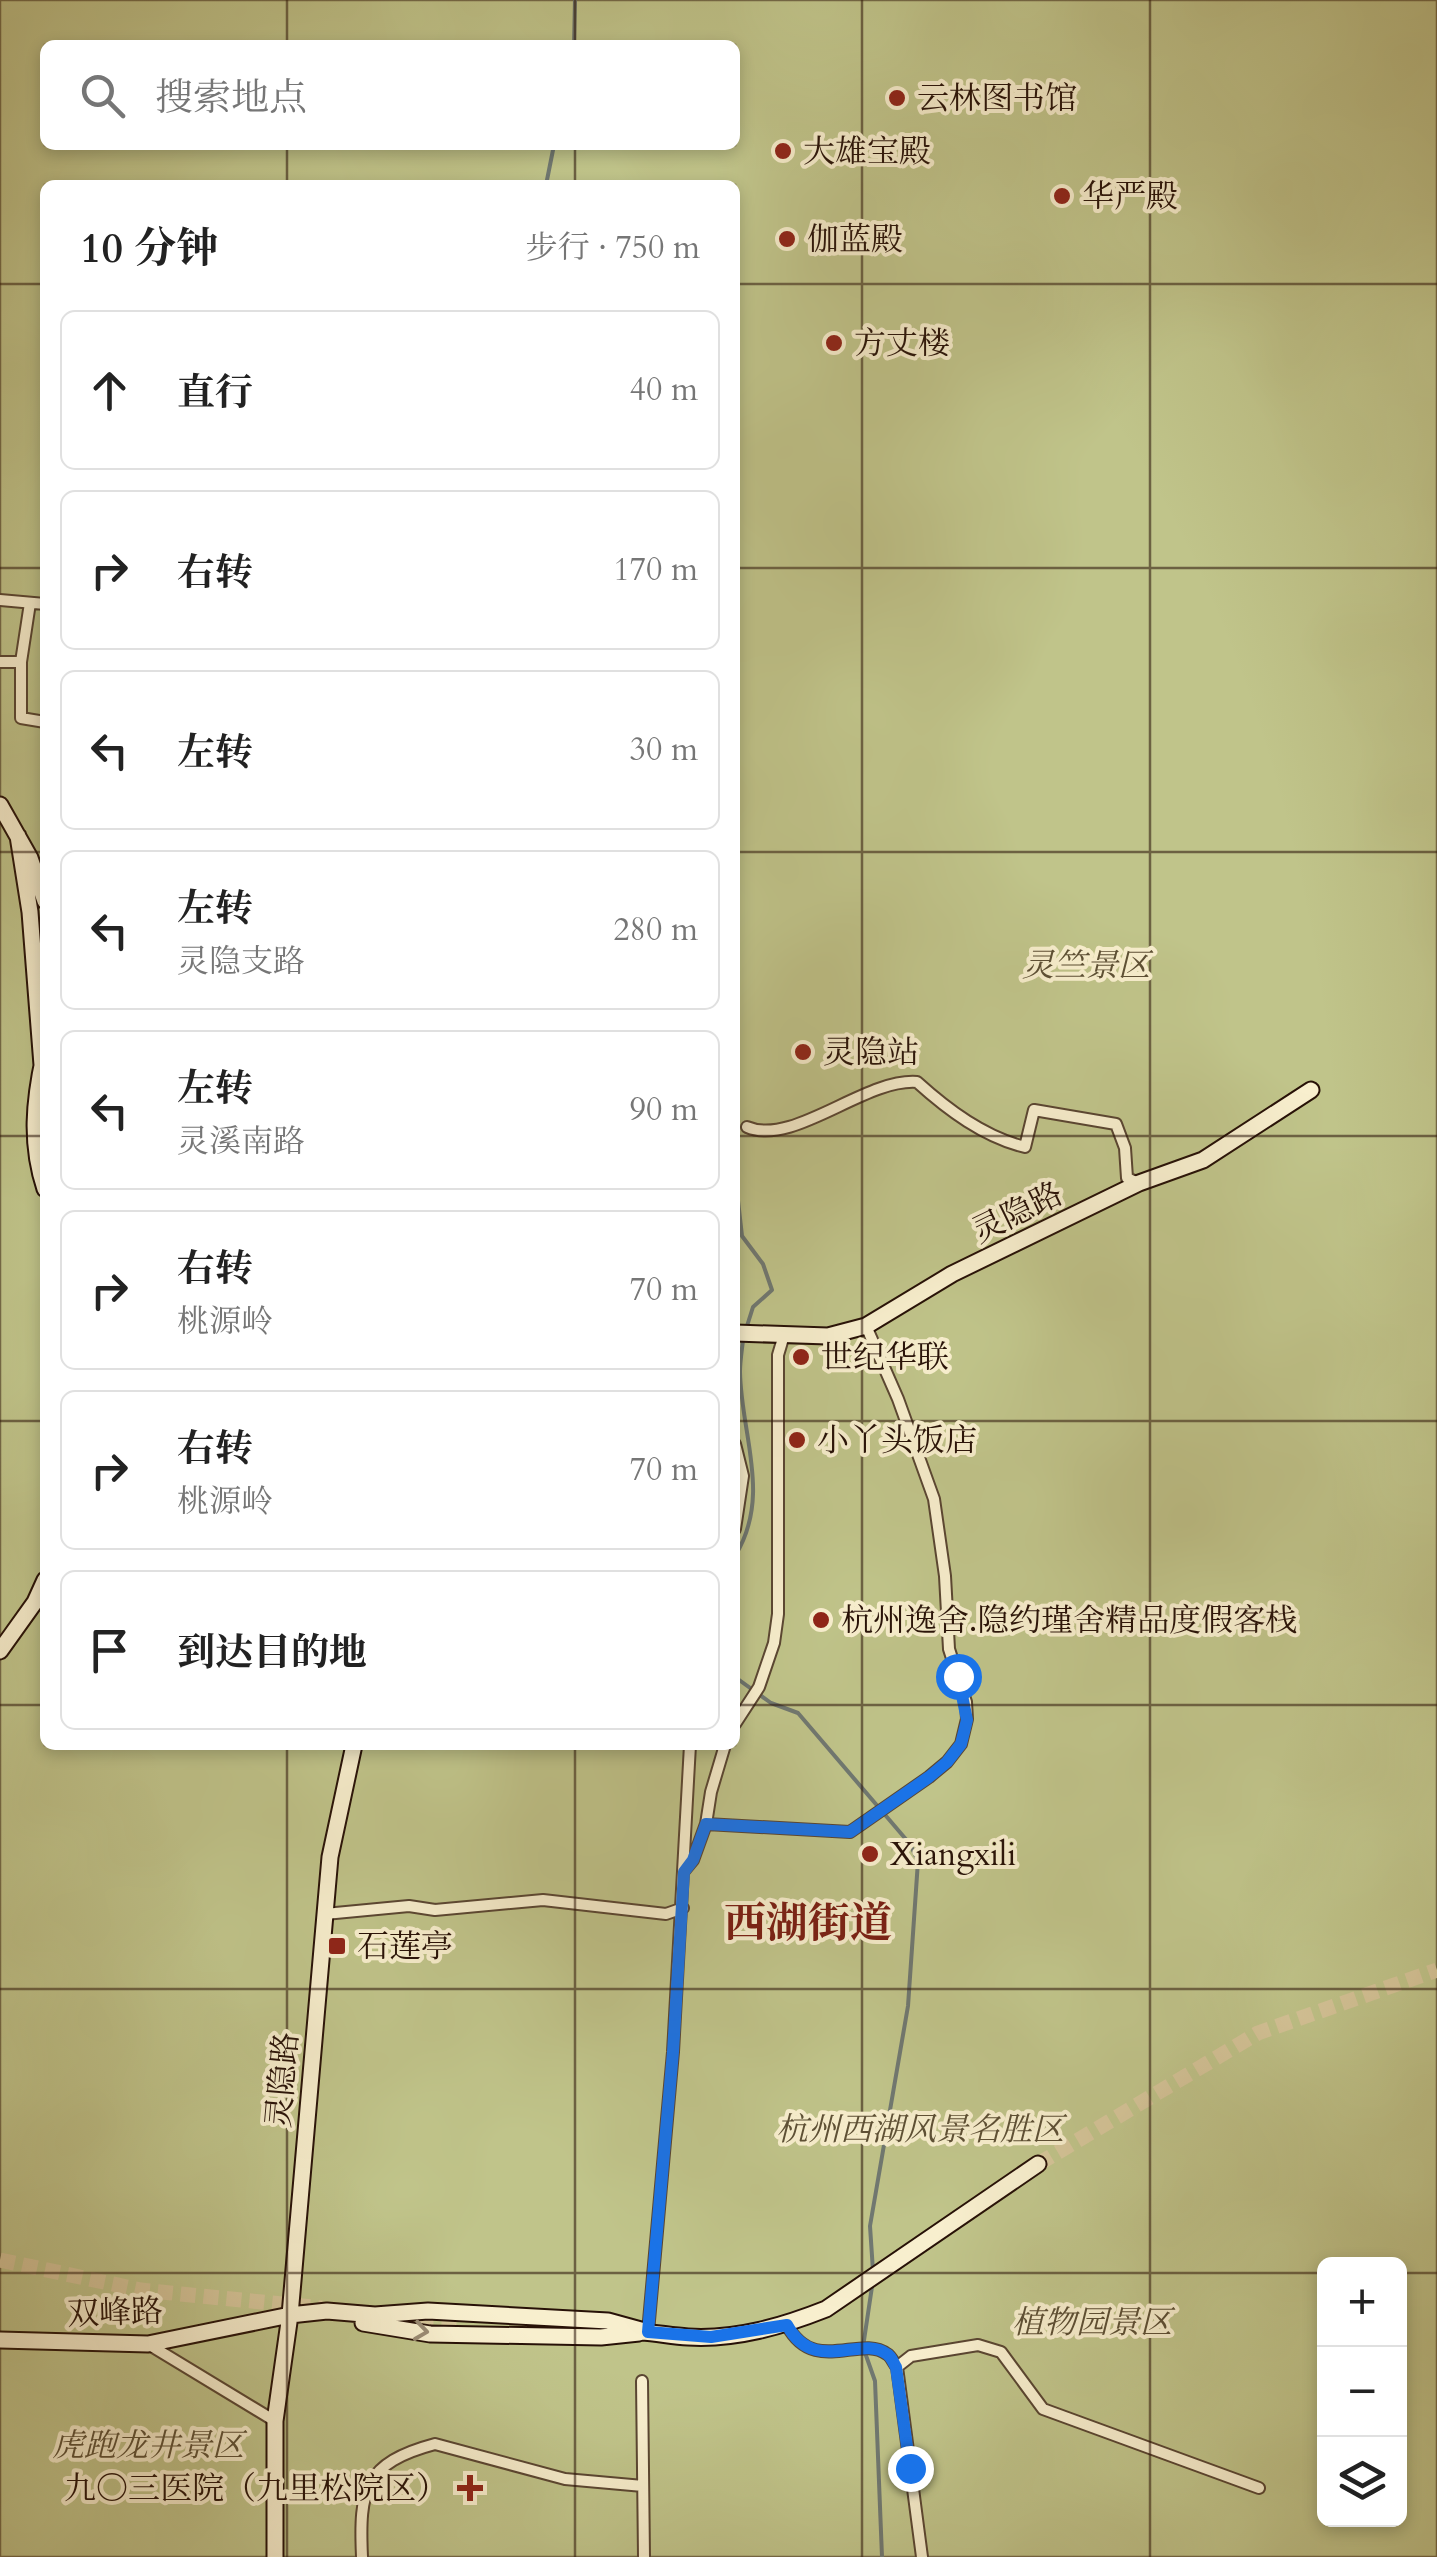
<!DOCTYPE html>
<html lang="zh">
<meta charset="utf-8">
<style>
:root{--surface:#fff;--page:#f2f2f2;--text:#222;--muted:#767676;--line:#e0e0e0}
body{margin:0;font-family:Cardo,"Noto Serif SC",serif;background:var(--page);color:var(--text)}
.controls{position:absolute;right:30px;bottom:30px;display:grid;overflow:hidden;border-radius:15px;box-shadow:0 5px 15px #0003}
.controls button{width:90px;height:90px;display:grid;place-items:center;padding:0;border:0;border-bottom:2px solid var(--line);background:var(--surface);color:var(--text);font:50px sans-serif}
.stop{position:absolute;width:30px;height:30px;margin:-22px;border:8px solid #1a73e8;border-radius:50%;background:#fff}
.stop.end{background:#1a73e8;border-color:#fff;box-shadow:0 2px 10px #0008}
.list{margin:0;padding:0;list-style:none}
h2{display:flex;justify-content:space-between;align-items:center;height:130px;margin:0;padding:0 40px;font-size:42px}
h2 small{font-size:32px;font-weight:400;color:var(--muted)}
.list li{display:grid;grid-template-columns:65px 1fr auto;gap:30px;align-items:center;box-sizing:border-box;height:160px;margin:0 20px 20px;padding:0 20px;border:2px solid var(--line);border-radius:15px}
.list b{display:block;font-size:38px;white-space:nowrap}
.list p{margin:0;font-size:32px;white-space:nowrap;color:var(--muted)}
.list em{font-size:32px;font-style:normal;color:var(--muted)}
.icon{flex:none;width:55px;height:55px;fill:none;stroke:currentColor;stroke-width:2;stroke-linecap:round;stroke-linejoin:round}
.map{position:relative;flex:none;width:1437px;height:2557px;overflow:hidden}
.search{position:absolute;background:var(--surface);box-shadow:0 5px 15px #0003;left:40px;top:40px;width:700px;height:110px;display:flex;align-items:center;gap:25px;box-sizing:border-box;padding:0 35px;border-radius:15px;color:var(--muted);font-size:38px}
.panel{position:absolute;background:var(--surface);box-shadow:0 5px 15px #0003;left:40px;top:180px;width:700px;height:1570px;border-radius:15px}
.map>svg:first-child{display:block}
.green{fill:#c0c48a;stroke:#746a48;stroke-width:2.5;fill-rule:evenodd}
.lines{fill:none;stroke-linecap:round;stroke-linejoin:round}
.stream{stroke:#707871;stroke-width:4}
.secondary-tunnel{stroke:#d6c69a;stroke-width:15;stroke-dasharray:15 8;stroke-linecap:butt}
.street-casing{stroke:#5a4632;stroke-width:14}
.secondary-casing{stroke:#271107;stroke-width:19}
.street{stroke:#f8efce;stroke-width:10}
.secondary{stroke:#f8efce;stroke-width:15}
.oneway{stroke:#9a8b74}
.route{stroke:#1a73e8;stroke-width:12}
.grid{fill:none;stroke:#271107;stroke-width:2.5;stroke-opacity:0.55}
.poi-dot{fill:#8f2418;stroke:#f8efce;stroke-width:4}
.labels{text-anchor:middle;stroke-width:8;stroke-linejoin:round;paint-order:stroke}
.poi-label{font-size:32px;fill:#271107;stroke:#f8efce;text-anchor:start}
.park-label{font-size:32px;font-style:italic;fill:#5d5035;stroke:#f8efce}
.street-label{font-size:32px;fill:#271107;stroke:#f8efce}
.district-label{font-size:42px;font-weight:bold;fill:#7a1f14;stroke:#f8efce}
</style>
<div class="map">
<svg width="1437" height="2557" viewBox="0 0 1437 2557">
<rect width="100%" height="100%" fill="#f5e6b4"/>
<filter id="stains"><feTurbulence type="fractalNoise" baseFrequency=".002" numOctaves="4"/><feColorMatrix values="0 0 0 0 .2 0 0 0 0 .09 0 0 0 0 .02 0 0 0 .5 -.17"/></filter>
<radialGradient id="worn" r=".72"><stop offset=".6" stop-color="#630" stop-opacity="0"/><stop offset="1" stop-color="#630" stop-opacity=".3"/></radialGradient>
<!-- green -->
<path class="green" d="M0,0H1437V2557H0ZM45,45H735V145H45ZM45,185H735V1745H45ZM1324,2264H1400V2520H1324Z"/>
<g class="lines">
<!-- stream -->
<path class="stream" d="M574,45L575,0
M546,185L554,145
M735,1174L742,1236L763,1264L772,1290L753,1307L747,1326
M735,1556C772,1496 741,1435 740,1372C740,1361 742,1350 743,1340
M735,1677L771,1703L798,1713L910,1844L918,1861L908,2006L870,2226L873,2271
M873,2280L863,2347L875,2381L882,2557"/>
<!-- secondary-tunnel -->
<path class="secondary-tunnel" d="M1038,2164L1258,2033L1437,1970
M0,2260L141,2290L322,2308
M419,2317L463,2322"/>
<defs>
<path id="street" d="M0,600L45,604
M0,662H21V718L45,722
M21,662L30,603
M747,1127C793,1147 865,1078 917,1082C948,1110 984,1137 1025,1147L1034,1110L1116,1124L1125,1148L1127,1178L1139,1183
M735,1444L743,1476L735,1529
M735,1724L759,1687L774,1643L778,1614V1355L784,1335
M706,1824L711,1792L725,1745
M683,1872L693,1860L706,1824L850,1832L929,1777L947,1762L961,1744L967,1719L966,1702L949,1649L945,1576L934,1499L898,1399L866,1326
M325,1914L409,1906L435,1910L543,1900L666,1914L683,1908
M787,2325C814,2376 860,2334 887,2354C892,2357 893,2363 897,2367L922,2557
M648,2332L673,2052L690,1745
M148,2344L275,2421
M897,2367L911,2356L978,2345L1001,2352L1043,2409L1259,2488
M642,2381L644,2557
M362,2557C359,2490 364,2463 435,2444L565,2479L643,2486"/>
<path id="secondary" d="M0,805L30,858L45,901
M18,836L30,912L42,1065
M44,1056C34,1101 30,1144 45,1189
M735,1333L828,1336L866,1326L952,1274L1139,1183L1203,1160L1311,1090
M0,1651L35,1602L45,1580
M363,2323L430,2334L601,2337L639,2333
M641,2332C657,2333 672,2336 688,2337C736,2340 783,2326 826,2309L1038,2164
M0,2340L148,2344L290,2315L327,2311L375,2315L428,2311L608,2321L648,2332
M275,2557V2421L290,2315L330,1857L354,1745"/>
</defs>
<!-- street casing -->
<use href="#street" class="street-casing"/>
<!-- secondary casing -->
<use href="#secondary" class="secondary-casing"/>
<!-- street -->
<use href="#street" class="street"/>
<!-- secondary -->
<use href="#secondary" class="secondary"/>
</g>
<!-- one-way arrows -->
<defs><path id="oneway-chevron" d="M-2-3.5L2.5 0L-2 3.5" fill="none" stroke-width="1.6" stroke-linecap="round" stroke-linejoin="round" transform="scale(2.5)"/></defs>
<use class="oneway" href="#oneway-chevron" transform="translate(421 2331) rotate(8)"/>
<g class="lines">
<!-- route -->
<path class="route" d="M910,2468L896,2367C893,2363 892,2357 887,2354C860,2334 815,2376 787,2325L711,2337L648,2332L673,2052L684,1872L693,1860L706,1824L850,1832L929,1777L947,1762L961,1744L967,1720L958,1676"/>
</g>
<!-- grid -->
<path class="grid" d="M287,0V45M575,0V45M862,0V2557M1150,0V2557M287,145V185M575,145V185M0,284H45M735,284H1437M0,568H45M735,568H1437M0,852H45M735,852H1437M0,1136H45M735,1136H1437M0,1421H45M735,1421H1437M0,1705H45M735,1705H1437M287,1745V2557M575,1745V2557M0,1989H1437M0,2273H1324M1400,2273H1437"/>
<!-- markers -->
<g class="poi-dot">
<circle cx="897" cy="98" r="10"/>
<circle cx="783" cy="151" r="10"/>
<circle cx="1062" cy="196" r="10"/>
<circle cx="787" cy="239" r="10"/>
<circle cx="834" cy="343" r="10"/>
<circle cx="803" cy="1052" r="10"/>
<circle cx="801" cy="1357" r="10"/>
<circle cx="797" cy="1440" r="10"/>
<circle cx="821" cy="1620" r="10"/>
<circle cx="870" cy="1854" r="10"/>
<rect x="327" y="1936" width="20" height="20" rx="5"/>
<path d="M465 2473h10v10h10v10h-10v10h-10v-10h-10v-10h10z"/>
</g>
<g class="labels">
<!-- poi labels -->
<g class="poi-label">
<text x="917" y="109">云林图书馆</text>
<text x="803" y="162">大雄宝殿</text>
<text x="1082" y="207">华严殿</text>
<text x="807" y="250">伽蓝殿</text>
<text x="854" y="354">方丈楼</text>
<text x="823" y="1063">灵隐站</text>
<text x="821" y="1368">世纪华联</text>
<text x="817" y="1451">小丫头饭店</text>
<text x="841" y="1631">杭州逸舍.隐约瑾舍精品度假客栈</text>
<text x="890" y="1865">Xiangxili</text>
<text x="357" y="1957">石莲亭</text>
<text x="448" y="2499" text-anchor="end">九〇三医院（九里松院区）</text>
</g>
<!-- park labels -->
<g class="park-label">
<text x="1086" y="976">灵竺景区</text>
<text x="920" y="2140">杭州西湖风景名胜区</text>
<text x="1092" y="2333">植物园景区</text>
<text x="148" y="2456">虎跑龙井景区</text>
</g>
<!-- street labels -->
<g class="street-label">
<text transform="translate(1017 1212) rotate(-26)" y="11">灵隐路</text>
<text transform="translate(282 2080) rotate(-85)" y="11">灵隐路</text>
<text transform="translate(115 2312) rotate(-2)" y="11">双峰路</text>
</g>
<!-- district labels -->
<g class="district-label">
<text x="808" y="1937">西湖街道</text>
</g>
</g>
<rect width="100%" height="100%" filter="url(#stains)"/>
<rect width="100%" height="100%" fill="url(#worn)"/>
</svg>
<div class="controls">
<button>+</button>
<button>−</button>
<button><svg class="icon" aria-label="layers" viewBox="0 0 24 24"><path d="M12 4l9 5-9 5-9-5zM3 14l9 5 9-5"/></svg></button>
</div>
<div class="stop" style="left:958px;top:1676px"></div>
<div class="stop end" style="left:910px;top:2468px"></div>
<div class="search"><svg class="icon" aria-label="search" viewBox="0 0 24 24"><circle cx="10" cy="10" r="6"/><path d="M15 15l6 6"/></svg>搜索地点</div>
<section class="panel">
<h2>10 分钟<small>步行 · 750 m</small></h2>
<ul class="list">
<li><svg class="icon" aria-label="ahead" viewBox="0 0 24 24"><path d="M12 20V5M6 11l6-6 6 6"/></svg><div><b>直行</b></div><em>40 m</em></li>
<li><svg class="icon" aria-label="right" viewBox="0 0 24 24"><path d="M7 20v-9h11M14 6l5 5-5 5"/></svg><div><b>右转</b></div><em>170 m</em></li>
<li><svg class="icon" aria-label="left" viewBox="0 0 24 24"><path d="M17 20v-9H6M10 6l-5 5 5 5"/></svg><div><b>左转</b></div><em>30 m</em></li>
<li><svg class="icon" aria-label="left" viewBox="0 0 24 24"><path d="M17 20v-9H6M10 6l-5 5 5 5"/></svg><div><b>左转</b><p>灵隐支路</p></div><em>280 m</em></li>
<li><svg class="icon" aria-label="left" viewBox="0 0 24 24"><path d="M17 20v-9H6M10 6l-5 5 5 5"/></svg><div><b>左转</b><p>灵溪南路</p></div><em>90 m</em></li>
<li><svg class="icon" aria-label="right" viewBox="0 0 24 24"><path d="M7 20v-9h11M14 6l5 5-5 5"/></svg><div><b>右转</b><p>桃源岭</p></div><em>70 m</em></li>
<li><svg class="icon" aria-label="right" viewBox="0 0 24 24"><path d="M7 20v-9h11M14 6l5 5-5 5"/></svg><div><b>右转</b><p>桃源岭</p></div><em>70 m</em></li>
<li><svg class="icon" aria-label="arrive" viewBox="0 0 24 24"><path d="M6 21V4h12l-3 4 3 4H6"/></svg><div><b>到达目的地</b></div></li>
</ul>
</section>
</div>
